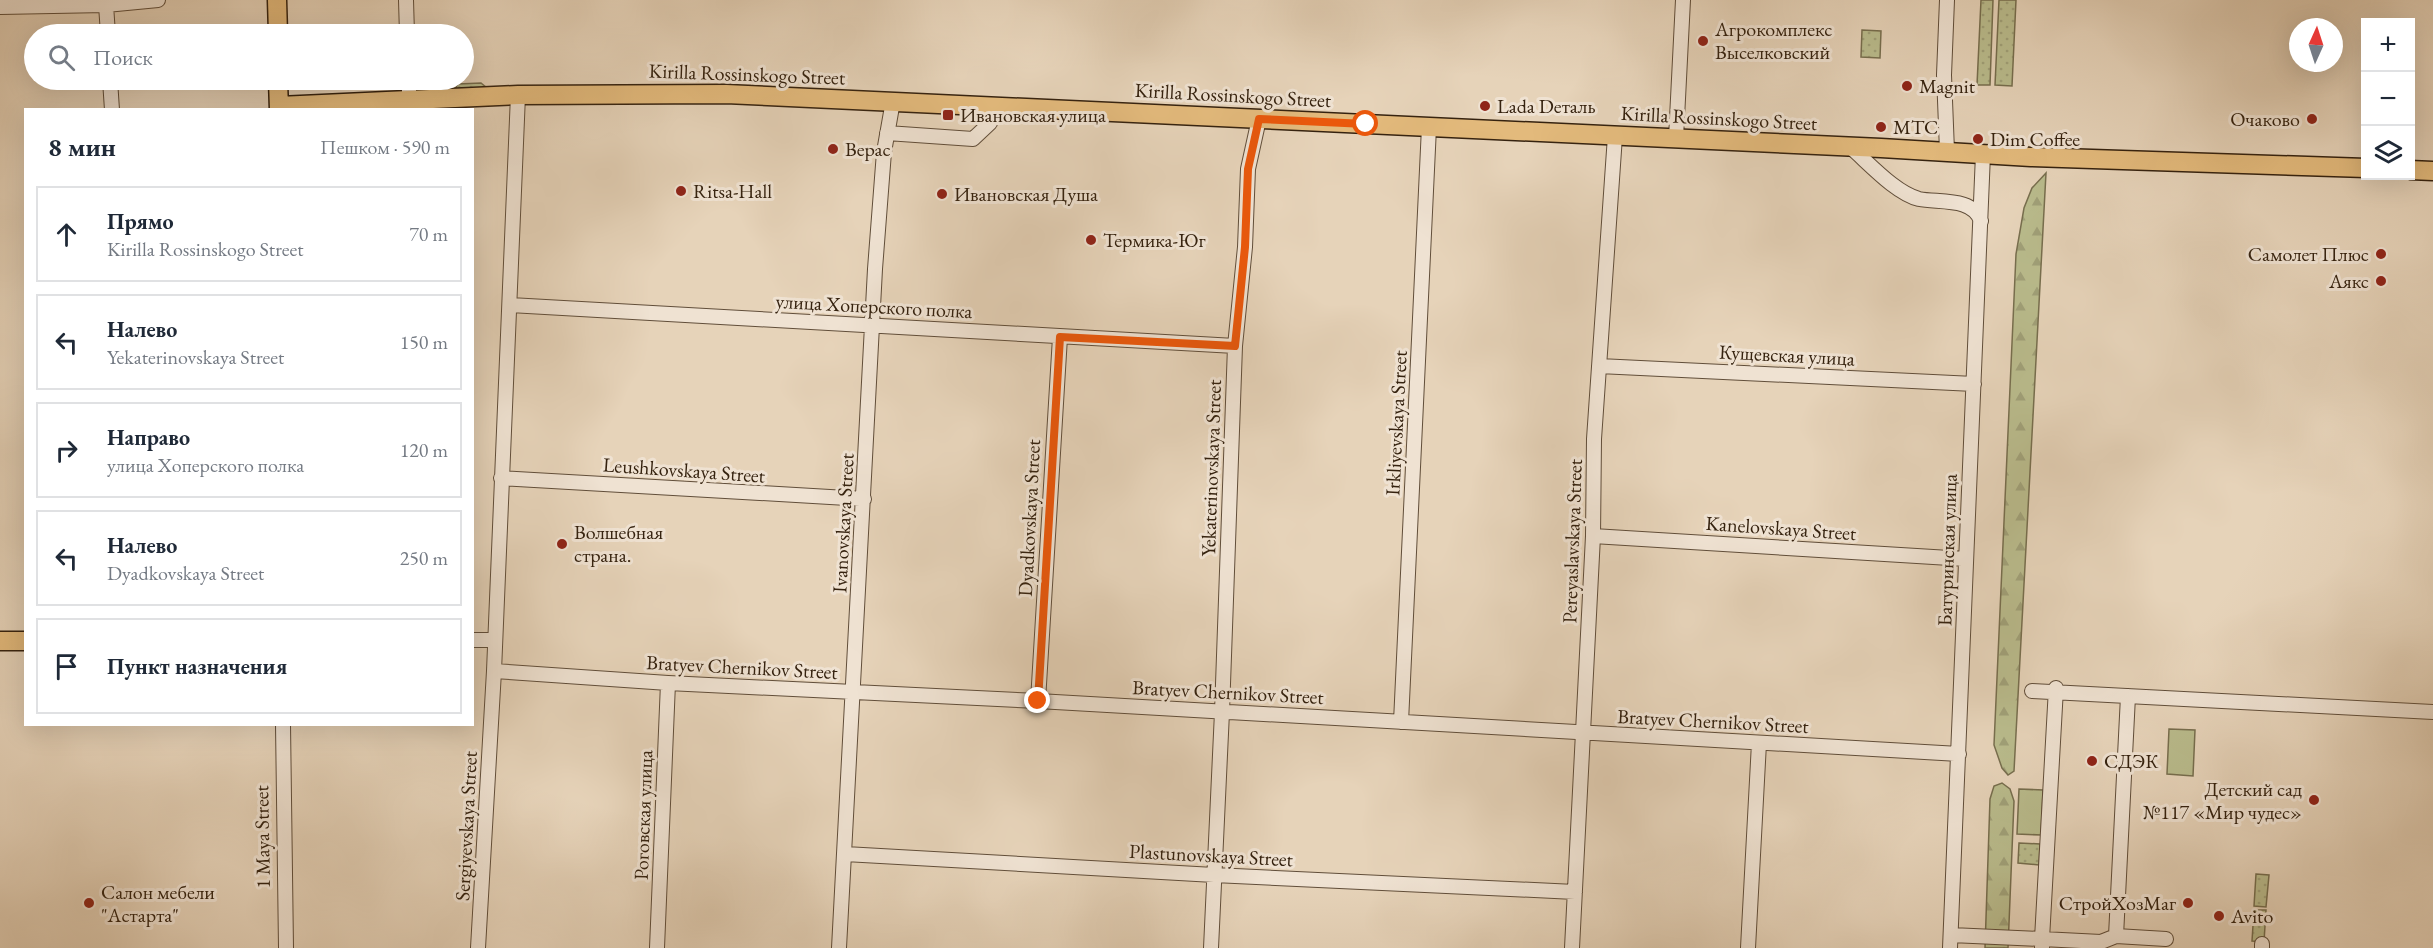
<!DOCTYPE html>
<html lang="ru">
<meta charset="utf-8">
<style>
:root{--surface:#fff;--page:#f6f6f7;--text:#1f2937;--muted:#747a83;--line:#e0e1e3}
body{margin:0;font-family:"EB Garamond",serif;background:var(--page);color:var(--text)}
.controls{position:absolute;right:18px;top:18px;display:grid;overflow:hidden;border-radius:0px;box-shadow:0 6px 24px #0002}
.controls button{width:54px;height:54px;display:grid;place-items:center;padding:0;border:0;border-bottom:2px solid var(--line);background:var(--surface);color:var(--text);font:30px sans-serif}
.compass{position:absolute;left:2289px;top:18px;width:54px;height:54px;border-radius:50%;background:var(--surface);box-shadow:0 6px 24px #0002;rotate:3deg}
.stop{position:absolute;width:18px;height:18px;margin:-14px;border:4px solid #ea580c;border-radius:50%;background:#fff}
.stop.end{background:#ea580c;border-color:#fff;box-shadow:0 2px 6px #0008}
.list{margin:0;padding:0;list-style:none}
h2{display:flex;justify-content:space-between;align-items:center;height:78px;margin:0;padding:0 24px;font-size:26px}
h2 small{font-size:20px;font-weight:400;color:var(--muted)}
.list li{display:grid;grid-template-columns:39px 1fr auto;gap:18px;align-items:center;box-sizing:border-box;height:96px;margin:0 12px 12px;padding:0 12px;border:2px solid var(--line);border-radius:0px}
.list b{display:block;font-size:22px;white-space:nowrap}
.list p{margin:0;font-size:20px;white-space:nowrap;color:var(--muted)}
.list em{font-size:20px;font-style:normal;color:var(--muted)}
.icon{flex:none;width:33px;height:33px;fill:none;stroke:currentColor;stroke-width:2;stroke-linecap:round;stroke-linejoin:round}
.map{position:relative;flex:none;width:2433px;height:948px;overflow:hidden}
.search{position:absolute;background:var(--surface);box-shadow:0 6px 24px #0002;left:24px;top:24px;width:450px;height:66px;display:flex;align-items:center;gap:15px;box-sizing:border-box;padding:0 21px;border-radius:33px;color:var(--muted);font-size:22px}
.panel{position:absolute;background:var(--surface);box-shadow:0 6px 24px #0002;left:24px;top:108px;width:450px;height:618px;border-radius:0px}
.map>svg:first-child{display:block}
.green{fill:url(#green-dots);stroke:#776e4e;stroke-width:1.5}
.forest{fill:url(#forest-firs);stroke:#776e4e;stroke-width:1.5}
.pitch{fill:#b9bb8c;stroke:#776e4e;stroke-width:1.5}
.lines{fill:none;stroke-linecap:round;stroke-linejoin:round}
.minor-casing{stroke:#614e3a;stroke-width:16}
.major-casing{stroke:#35220f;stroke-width:21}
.minor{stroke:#efe2d2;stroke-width:14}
.major{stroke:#e3ba7c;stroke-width:18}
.route{stroke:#ea580c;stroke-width:8}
.poi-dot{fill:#8f2418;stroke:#efe2d2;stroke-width:2}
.labels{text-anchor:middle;stroke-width:6;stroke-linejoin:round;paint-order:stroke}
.poi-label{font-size:20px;fill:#35220f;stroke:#efe2d2;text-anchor:start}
.street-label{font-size:20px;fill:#35220f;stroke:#efe2d2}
</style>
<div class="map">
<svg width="2433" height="948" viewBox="0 0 2433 948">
<defs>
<pattern id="green-dots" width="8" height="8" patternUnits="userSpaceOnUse" patternTransform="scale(1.5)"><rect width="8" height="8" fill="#b9bb8c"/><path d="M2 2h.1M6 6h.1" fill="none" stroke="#a0a078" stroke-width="1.8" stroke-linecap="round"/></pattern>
<pattern id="forest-firs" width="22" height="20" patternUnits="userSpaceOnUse" patternTransform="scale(1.5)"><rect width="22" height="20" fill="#b9bb8c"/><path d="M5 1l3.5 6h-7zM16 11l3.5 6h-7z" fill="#a0a078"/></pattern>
</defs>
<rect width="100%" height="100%" fill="#e6d3b9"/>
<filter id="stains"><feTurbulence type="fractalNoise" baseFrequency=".00333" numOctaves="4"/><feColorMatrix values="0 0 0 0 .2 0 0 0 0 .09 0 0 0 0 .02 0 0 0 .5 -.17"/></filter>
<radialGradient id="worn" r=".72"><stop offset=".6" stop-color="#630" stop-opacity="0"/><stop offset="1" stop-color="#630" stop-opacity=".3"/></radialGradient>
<!-- green -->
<path class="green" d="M1981,0H1993L1990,85H1977Z
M1999,0H2016L2012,86L1995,85Z
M1862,30L1881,31L1880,58L1861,57Z
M481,83L487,88L454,91L458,84Z
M2019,843L2040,844L2039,865L2018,863Z
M2256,874L2269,875L2266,907L2254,906Z
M2254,910H2266L2264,942L2252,941Z"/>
<!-- forest -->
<path class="forest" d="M2046,173L2014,771L2008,775L2002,768L1994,745L2016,254L2024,208L2032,188Z
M2002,783L2010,789L2014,801L2008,948H1985L1990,799L1994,786Z"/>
<!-- pitch -->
<path class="pitch" d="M2169,729L2195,730L2193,776L2167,774Z
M2019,789L2043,790L2041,835L2017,834Z"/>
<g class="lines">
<defs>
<path id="minor" d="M406,0L407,34
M1947,0L1944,75L1947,151
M106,5L108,34
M0,7L106,5L158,0
M110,80L112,110
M409,80V99
M887,133L973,139L990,123V106
M1676,138L1683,0
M1849,146C1868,162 1895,193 1919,199C1939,203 1973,197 1981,221
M510,305L1235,346
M1599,366L1974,384
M501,478L864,499
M1593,536L1966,559
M472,640H495
M494,671L668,683L1038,701L1959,754
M2056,688L2042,939L2101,942L2116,936L2166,939
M2032,691L2433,712
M1038,701L1060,337
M1401,722L1429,127
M283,724L286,948
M845,854L1214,875L1575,892
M1951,935L2042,939V948
M2116,936L2128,696
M478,948L494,671L518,95
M657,948L668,683
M839,948L875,269L884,152L893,101
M1211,948L1222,712L1235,346L1245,247L1248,169L1259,119
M1572,948L1593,536L1594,439L1615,136
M1748,948L1759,743
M1950,948L1983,154
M2262,948V944"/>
<path id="major" d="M277,0L278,34
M278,80L279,110
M279,106L518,95L726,94L1881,148L2031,157L2366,168
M2410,170L2433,171
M0,641H26"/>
</defs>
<!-- minor casing -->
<use href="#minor" class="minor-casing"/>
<!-- major casing -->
<use href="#major" class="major-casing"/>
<!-- minor -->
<use href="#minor" class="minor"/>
<!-- major -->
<use href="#major" class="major"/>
</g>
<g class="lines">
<!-- route -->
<path class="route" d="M1038,701L1060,337L1235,346L1245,247L1248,169L1259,119L1366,124"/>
</g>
<!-- markers -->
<g class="poi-dot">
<circle cx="1703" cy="41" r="6"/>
<circle cx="1907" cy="86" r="6"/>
<circle cx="1485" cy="106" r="6"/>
<rect x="942" y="109" width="12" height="12" rx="3"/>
<circle cx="2312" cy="119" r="6"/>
<circle cx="1881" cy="127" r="6"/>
<circle cx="1978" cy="139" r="6"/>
<circle cx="833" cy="149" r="6"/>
<circle cx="681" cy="191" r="6"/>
<circle cx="942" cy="194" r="6"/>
<circle cx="1091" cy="240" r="6"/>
<circle cx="2381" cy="254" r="6"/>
<circle cx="2381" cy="281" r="6"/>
<circle cx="562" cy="544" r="6"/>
<circle cx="2092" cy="761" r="6"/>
<circle cx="2314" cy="800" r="6"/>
<circle cx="89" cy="903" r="6"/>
<circle cx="2188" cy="903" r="6"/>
<circle cx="2219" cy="916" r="6"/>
</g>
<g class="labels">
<!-- poi labels -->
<g class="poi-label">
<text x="1715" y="36">Агрокомплекс<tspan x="1715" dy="23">Выселковский</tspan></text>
<text x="1919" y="93">Magnit</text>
<text x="1497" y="113">Lada Dеталь</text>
<text x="960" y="122">Ивановская улица</text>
<text x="2300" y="126" text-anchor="end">Очаково</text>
<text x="1893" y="134">МТС</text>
<text x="1990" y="146">Dim Coffee</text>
<text x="845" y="156">Верас</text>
<text x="693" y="198">Ritsa-Hall</text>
<text x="954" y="201">Ивановская Душа</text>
<text x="1103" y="247">Термика-Юг</text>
<text x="2369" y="261" text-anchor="end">Самолет Плюс</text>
<text x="2369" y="288" text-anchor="end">Аякс</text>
<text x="574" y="539">Волшебная<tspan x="574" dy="23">страна.</tspan></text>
<text x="2104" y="768">СДЭК</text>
<text x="2302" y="796" text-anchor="end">Детский сад<tspan x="2302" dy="23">№117 «Мир чудес»</tspan></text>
<text x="101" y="899">Салон мебели<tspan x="101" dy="23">"Астарта"</tspan></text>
<text x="2176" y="910" text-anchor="end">СтройХозМаг</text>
<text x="2231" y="923">Avito</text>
</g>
<!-- street labels -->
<g class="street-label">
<text transform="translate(747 74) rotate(2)" y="7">Kirilla Rossinskogo Street</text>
<text transform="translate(1233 95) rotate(3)" y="7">Kirilla Rossinskogo Street</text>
<text transform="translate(1719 118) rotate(3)" y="7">Kirilla Rossinskogo Street</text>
<text transform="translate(874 306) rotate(3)" y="7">улица Хоперского полка</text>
<text transform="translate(1787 355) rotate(3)" y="7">Кущевская улица</text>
<text transform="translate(1396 423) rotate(-87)" y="7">Irkliyevskaya Street</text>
<text transform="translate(1211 468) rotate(-88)" y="7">Yekaterinovskaya Street</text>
<text transform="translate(684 470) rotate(4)" y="7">Leushkovskaya Street</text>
<text transform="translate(1029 518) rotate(-87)" y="7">Dyadkovskaya Street</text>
<text transform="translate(843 523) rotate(-87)" y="7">Ivanovskaya Street</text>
<text transform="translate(1781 528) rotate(4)" y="7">Kanelovskaya Street</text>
<text transform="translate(1572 541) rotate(-88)" y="7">Pereyaslavskaya Street</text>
<text transform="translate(1947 550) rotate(-88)" y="7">Батуринская улица</text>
<text transform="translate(742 667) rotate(3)" y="7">Bratyev Chernikov Street</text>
<text transform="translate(1228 692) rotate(3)" y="7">Bratyev Chernikov Street</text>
<text transform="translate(1713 721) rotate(3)" y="7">Bratyev Chernikov Street</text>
<text transform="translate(643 815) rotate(-88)" y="7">Роговская улица</text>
<text transform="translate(466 826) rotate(-87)" y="7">Sergiyevskaya Street</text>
<text transform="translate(262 837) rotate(-91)" y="7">1 Maya Street</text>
<text transform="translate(1211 855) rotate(3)" y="7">Plastunovskaya Street</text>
</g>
</g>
<rect width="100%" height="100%" filter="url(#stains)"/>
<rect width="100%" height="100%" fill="url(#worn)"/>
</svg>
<div class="controls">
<button>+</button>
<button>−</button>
<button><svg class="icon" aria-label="layers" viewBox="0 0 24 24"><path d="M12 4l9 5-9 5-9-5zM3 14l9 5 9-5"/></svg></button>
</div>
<svg class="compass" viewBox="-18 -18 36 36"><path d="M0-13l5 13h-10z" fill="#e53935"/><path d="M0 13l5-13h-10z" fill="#747a83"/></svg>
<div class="stop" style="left:1366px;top:124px"></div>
<div class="stop end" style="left:1038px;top:701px"></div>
<div class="search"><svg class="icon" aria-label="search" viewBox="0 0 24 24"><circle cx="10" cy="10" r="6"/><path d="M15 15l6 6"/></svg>Поиск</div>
<section class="panel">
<h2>8 мин<small>Пешком · 590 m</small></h2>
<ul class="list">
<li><svg class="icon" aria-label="ahead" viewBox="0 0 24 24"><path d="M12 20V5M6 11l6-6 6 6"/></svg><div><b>Прямо</b><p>Kirilla Rossinskogo Street</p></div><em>70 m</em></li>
<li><svg class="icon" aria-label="left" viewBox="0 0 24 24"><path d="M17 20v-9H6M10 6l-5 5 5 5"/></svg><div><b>Налево</b><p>Yekaterinovskaya Street</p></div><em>150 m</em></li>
<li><svg class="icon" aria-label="right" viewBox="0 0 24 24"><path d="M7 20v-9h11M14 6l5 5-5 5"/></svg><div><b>Направо</b><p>улица Хоперского полка</p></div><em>120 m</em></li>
<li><svg class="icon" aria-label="left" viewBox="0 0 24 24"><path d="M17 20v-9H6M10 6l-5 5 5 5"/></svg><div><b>Налево</b><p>Dyadkovskaya Street</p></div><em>250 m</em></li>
<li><svg class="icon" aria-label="arrive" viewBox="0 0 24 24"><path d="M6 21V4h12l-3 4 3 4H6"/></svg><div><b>Пункт назначения</b></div></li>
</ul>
</section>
</div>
